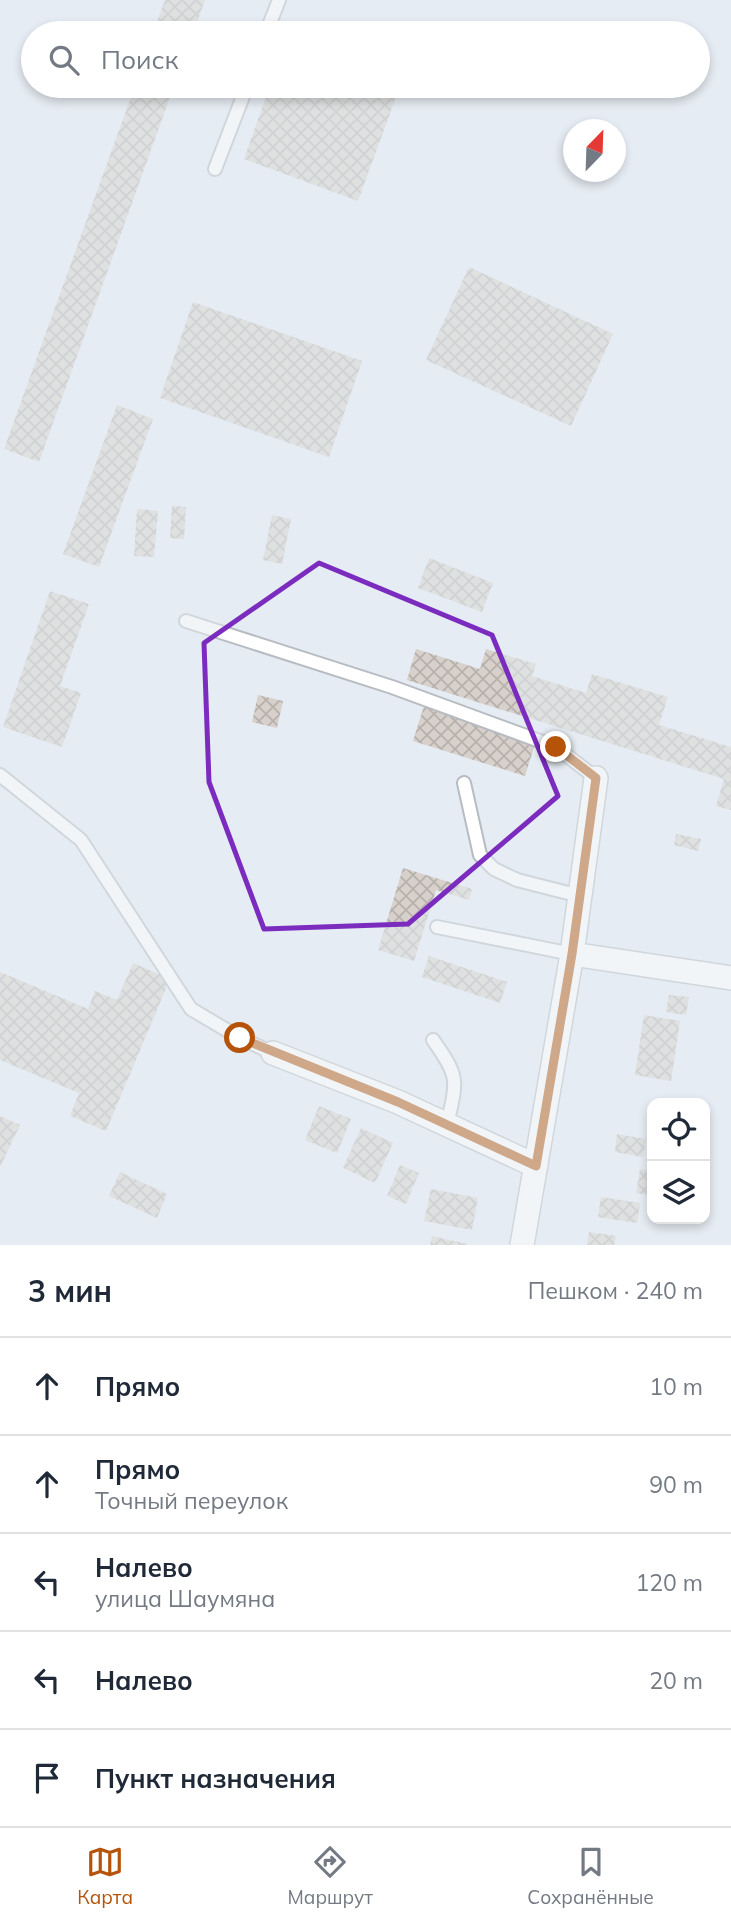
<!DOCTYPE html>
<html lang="ru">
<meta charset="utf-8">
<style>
:root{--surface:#fff;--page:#f6f6f7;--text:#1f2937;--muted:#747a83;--line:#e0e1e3;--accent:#b45309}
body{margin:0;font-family:Mulish,sans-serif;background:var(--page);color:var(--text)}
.controls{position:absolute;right:21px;bottom:21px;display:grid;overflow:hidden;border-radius:14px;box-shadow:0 4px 10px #0003}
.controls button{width:63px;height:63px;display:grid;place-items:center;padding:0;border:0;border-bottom:2px solid var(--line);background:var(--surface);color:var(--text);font:35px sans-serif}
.compass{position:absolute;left:563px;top:119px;width:63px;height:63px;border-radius:50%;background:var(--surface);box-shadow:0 4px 10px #0003;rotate:23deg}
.stop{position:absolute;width:21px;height:21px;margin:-16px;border:5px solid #b45309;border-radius:50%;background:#fff}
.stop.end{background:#b45309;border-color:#fff;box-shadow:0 2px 7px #0008}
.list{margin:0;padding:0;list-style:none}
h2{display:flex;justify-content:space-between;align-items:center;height:91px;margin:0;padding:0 28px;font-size:30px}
h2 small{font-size:23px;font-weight:400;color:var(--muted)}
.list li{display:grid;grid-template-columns:46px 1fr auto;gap:21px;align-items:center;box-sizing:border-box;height:98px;padding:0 28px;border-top:2px solid var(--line)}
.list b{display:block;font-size:26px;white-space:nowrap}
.list p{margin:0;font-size:23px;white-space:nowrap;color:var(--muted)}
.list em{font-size:23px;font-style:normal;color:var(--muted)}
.icon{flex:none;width:38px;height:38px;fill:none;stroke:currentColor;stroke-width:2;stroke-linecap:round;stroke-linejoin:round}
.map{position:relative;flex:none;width:731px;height:1245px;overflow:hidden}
.search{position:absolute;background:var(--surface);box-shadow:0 4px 10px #0003;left:21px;right:21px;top:21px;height:77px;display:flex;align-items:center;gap:18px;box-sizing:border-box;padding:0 24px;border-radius:38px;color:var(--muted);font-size:26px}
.sheet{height:581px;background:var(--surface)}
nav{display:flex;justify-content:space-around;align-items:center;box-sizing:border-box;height:98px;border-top:2px solid var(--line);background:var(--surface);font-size:19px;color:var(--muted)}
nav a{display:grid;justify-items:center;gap:4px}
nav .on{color:var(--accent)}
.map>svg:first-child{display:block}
.building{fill:url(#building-cross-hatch)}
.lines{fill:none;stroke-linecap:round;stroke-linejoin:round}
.lane-casing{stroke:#b7bcc2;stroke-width:16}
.street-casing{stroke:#b7bcc2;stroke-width:26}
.lane{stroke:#fff;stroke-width:12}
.street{stroke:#fff;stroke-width:23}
.route{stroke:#b45309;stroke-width:9}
.marked{fill:none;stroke:#7b2cbf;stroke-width:5;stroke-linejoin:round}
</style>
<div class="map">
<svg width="731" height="1245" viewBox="0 0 731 1245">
<defs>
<pattern id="building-cross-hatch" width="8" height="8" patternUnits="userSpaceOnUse" patternTransform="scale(1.75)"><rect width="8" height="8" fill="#d7d0cb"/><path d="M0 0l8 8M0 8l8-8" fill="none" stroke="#b7b1ad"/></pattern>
</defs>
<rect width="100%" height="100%" fill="#e6ecf3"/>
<!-- building -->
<path class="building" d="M165,0H205L193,33H153Z
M135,86H174L39,462L4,449Z
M270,86H400L358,201L244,159Z
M469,267L613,334L571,426L426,360Z
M193,302L362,361L329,457L160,398Z
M117,405L153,419L99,567L63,554Z
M172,506L186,507L184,539L170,538Z
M137,509L158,511L154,557L134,556Z
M272,515L291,519L282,564L263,560Z
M429,558L493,583L482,612L418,588Z
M50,591L89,604L60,686L81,693L62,747L3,727Z
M416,649L480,669L486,649L536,664L532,676L586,693L592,674L668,697L659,725L731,747V810L716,806L724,779L407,680Z
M258,695L283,701L277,728L252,722Z
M424,706L536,741L525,776L413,741Z
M676,834L701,839L698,851L674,845Z
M403,868L472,889L469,900L436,890L414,961L378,950Z
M429,956L507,982L500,1003L422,977Z
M133,963L170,979L106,1131L70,1116L79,1093L0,1060V972L88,1009L95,991L117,1000Z
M669,995L689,997L686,1015L666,1012Z
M644,1015L680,1021L671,1081L635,1075Z
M319,1106L351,1119L337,1153L305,1140Z
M0,1116L20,1125L0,1167Z
M361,1128L393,1143L375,1183L343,1168Z
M617,1134L646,1139L643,1157L615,1152Z
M400,1165L419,1173L406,1204L387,1196Z
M640,1169L652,1171L649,1195L636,1193Z
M120,1172L167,1194L157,1218L109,1196Z
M431,1189L478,1198L472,1230L424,1221Z
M601,1197L640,1203L637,1223L598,1217Z
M589,1232L616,1236L614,1245H587Z
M432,1236L467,1244V1245H430Z"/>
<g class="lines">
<defs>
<path id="lane" d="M266,33L279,0
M215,169L247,86
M186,621L392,687L556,747L596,778
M0,775L81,840L191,1009L240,1038L273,1053
M464,783L480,855L494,869L517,880L580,896
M437,927L572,954
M433,1040C460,1078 457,1080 447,1125"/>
<path id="street" d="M572,954L731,978
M273,1053L398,1102L536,1166
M522,1245L572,954L596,778"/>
</defs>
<!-- lane casing -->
<use href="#lane" class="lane-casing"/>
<!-- street casing -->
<use href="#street" class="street-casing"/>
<!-- lane -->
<use href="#lane" class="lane"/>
<!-- street -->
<use href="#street" class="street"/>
</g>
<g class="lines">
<!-- route -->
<path class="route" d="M240,1038L398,1102L536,1166L572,954L596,778L556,747"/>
</g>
<!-- marked area -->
<path d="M0 0H731V1245H0ZM319,563L492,635L558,796L408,924L264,929L209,782L204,643Z" fill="#e6ecf3" fill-opacity=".55" fill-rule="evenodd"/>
<path class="marked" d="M319,563L492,635L558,796L408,924L264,929L209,782L204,643Z"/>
</svg>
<div class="controls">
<button><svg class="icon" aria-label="locate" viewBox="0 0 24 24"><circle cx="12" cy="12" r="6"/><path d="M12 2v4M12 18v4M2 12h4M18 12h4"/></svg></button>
<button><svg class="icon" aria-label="layers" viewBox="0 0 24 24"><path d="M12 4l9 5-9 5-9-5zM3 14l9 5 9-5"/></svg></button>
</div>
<svg class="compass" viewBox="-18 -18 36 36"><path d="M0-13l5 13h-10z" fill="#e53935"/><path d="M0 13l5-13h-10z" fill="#747a83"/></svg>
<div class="stop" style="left:240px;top:1038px"></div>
<div class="stop end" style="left:556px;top:747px"></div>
<div class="search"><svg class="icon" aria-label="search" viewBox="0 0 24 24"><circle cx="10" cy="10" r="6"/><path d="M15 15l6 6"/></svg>Поиск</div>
</div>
<section class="sheet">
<h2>3 мин<small>Пешком · 240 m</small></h2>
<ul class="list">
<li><svg class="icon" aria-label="ahead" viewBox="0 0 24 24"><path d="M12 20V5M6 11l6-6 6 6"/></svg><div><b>Прямо</b></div><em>10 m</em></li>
<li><svg class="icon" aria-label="ahead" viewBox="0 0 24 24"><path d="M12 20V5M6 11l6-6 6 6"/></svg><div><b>Прямо</b><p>Точный переулок</p></div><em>90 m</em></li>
<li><svg class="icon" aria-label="left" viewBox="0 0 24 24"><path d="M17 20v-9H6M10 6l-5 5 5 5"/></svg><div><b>Налево</b><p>улица Шаумяна</p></div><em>120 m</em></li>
<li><svg class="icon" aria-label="left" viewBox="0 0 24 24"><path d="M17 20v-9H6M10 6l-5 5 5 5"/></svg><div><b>Налево</b></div><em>20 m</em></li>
<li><svg class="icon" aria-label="arrive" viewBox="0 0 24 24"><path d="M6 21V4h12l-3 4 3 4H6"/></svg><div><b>Пункт назначения</b></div></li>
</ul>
</section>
<nav>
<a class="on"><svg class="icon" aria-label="map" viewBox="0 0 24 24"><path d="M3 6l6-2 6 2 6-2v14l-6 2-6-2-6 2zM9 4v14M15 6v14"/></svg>Карта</a>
<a><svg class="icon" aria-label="directions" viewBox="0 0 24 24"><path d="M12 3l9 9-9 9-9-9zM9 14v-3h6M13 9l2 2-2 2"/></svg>Маршрут</a>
<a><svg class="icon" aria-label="saved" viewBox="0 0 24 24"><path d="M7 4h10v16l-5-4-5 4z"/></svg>Сохранённые</a>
</nav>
